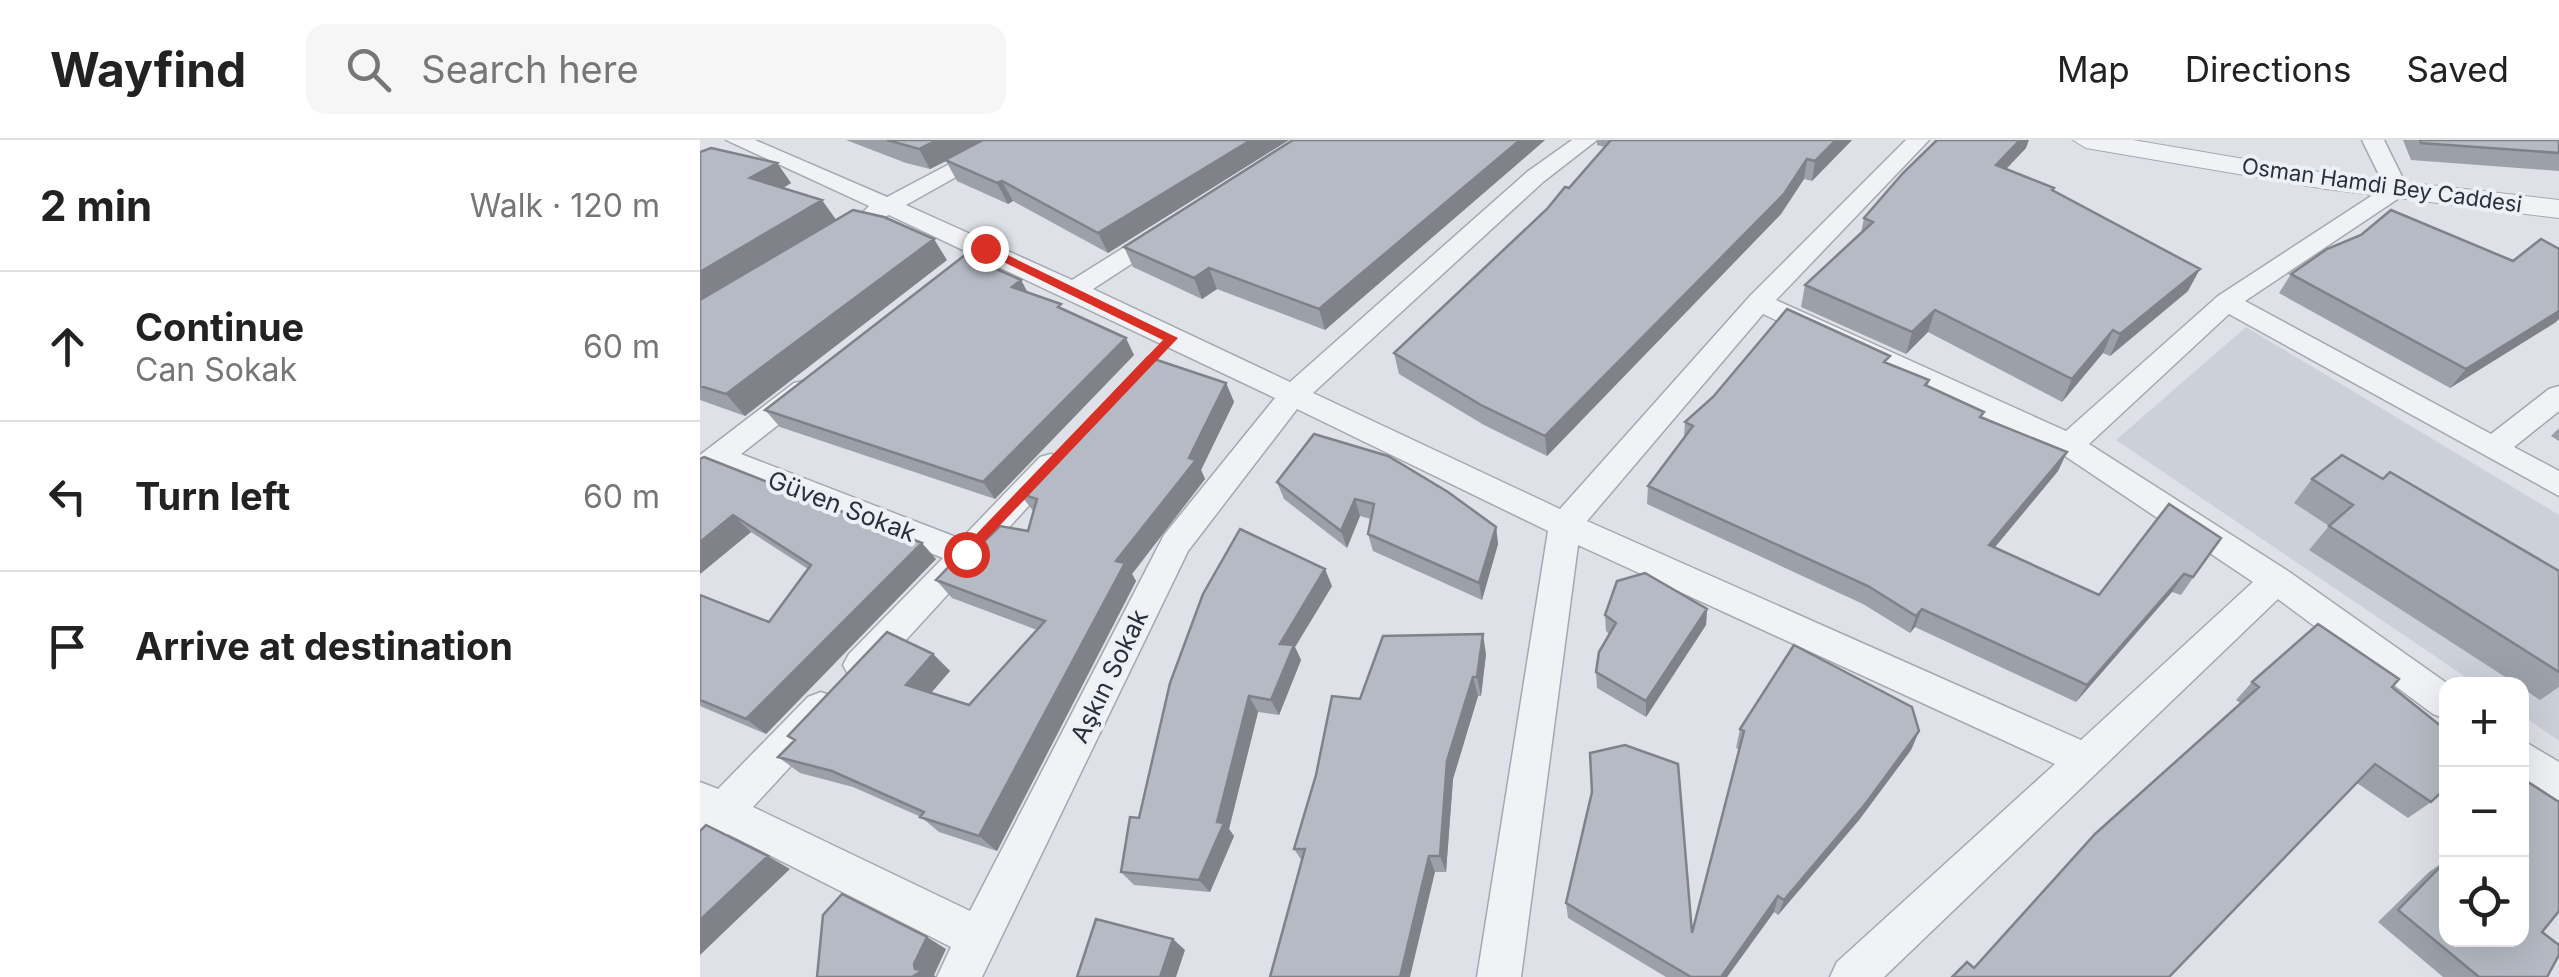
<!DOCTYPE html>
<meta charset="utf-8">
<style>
:root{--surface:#fff;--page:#f6f6f6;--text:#222;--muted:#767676;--line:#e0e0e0}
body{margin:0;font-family:Inter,sans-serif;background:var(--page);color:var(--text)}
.controls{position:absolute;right:30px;bottom:30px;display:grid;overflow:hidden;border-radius:20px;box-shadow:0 10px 40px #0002}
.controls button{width:90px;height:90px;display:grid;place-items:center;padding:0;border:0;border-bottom:2px solid var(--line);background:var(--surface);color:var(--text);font:50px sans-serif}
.stop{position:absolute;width:30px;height:30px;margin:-22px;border:8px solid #d93025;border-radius:50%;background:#fff}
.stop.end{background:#d93025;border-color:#fff;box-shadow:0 2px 10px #0008}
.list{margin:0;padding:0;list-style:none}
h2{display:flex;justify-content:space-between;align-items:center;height:130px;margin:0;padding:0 40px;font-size:42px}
h2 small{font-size:32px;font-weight:400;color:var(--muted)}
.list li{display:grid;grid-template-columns:65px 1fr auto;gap:30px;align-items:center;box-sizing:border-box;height:150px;padding:0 40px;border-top:2px solid var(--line)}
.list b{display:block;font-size:38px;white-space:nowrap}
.list p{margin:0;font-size:32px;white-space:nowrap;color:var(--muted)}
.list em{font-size:32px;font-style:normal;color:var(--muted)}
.icon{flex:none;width:55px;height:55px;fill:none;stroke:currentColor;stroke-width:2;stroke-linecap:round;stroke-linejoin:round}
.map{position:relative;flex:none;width:1859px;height:837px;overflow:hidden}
header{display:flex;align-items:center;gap:60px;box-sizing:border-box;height:140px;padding:0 50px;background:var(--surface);border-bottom:2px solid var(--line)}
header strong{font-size:48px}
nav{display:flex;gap:55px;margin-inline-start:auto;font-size:35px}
.search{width:700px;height:90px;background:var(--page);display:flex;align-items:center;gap:25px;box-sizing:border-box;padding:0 35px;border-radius:20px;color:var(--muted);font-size:38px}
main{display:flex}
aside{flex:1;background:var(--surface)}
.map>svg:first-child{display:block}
.built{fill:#ccd0d9}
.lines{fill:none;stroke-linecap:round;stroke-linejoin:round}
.minor-casing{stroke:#a4a8b1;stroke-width:3}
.tertiary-casing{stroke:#a4a8b1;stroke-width:2}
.minor{fill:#f0f2f6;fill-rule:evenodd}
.tertiary{fill:#f0f2f6;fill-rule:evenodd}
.wall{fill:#9ca0a9}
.shaded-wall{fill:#7f8289}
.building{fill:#b5bac4;stroke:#7f8289;stroke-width:2.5}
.route{fill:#d93025}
.labels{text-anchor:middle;stroke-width:8;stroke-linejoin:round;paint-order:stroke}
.far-street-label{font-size:22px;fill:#282f3d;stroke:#edf0f5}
.street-label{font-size:25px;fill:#282f3d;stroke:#edf0f5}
</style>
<header>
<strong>Wayfind</strong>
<div class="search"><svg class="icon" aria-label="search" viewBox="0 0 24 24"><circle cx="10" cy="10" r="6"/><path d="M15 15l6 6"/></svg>Search here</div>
<nav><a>Map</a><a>Directions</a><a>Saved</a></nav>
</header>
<main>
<aside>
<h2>2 min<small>Walk · 120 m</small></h2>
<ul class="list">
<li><svg class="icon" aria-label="ahead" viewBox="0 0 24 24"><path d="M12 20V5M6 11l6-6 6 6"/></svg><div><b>Continue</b><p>Can Sokak</p></div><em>60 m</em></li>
<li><svg class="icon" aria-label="left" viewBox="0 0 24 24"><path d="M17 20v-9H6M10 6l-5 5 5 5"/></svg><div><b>Turn left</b></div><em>60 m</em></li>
<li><svg class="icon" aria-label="arrive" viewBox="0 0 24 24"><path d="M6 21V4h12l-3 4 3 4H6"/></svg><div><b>Arrive at destination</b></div></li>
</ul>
</aside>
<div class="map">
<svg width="1859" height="837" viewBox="0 0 1859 837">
<rect width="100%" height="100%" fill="#dee1e7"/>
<!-- built -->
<path class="built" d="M1546,187L1859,375V601L1822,575V544H1776L1416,300Z"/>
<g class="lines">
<defs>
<path id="minor" d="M26,0H55L187,57L295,0H322L206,65L372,140L455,88H471L475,93L471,98L393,149L590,242L827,32L872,0H897L843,42L613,253L860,369L1050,156L1206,0H1229L1076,160L1366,291L1518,156L1685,47L1662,0H1684L1708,49L1705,54L1545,161L1791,294L1849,249L1859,246V271L1814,307L1859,331V356L1529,174L1389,304L1588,431L1748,544L1746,579L1733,574L1578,459L1184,837H1130L1137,822L1355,624L878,405L821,837H777L848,391L597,269L488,411L282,837H237L251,807L28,694L14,709L0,715V642L18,649L108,557L121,552L134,557L139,568L134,579L53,667L270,771L464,395L575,258L189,75L174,80L166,78L162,73L169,66ZM1063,174L1359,312L1553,442L1381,600L887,381Z
M104,241L114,243L118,250L114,257L41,314L261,399L340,317L351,314L362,317L366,325L173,536L161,540L149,536L143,525L149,514L243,418L22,330L0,342V315L94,243Z
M1822,600L1859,622V662L1822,639Z"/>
<path id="tertiary" d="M1373,0H1433L1626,33L1859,60V78L1626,49L1386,8Z"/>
</defs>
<!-- minor casing -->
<use href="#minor" class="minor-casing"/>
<!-- tertiary casing -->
<use href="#tertiary" class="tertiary-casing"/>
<!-- minor -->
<use href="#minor" class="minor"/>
<!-- tertiary -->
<use href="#tertiary" class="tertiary"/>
</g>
<!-- wall -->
<path class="wall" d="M146,0H589L408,113L313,61L308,64L257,41L246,21L230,29L206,23Z
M593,0H845L625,190L517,149L502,159L433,127L424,107Z
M897,0H1152L1112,41L1104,39L1081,74L847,316L784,285L699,234L694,213L869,48L905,7L897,5Z
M1703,0H1859V31L1711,20Z
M1326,8L1306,29L1354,48L1353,51L1488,151L1410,216L1403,213L1362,262L1228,192L1206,214L1101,167L1105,145L1161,93L1164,78Z
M0,12L77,23L91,43L83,48L136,80L247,120L45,276L0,260Z
M1591,134L1856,182L1750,248L1579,153Z
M321,140L328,153L364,170L434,215L295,359L80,287L65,270Z
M1188,223L1229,240L1228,246L1282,278L1367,312L1358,331L1294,408L1399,455L1521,398L1481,455L1472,452L1376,562L1215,487L1210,493L1163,464L947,364L948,346L984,297L985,282Z
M526,243L534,262L501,330L505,339L432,434L436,441L297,711L239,692L221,677L153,647L100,633L78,617L94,601L88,596L233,514L250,531L231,553L269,565L337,490L252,458L236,440L268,417L328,391L334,372L319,353Z
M1859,288V301L1851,296Z
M0,319L236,419L66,594L0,566V455L69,482L108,429L51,392L0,434Z
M1612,339H1683L1859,431V547L1840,560L1822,548V544H1816L1609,410L1629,386L1594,363Z
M577,342L796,387L798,404L782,460L673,411L668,394L671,379L660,376L647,408L584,359Z
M632,446L595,507L601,520L579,575L558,572L529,689L534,696L510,752L434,745L421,732L439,678Z
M1007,469L1006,485L946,577L897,548L896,532L909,494L906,491L905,475Z
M786,514L781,556H778L753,639L746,732H735L576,818L602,721L594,709L660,559Z
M1552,542L1692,547L1731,662L1708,678L1536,560Z
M1040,589L1219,591L1211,610L1159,680L1078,775L1074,772L1027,837H966L868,778L866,763L992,793L1039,609L1036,608Z
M1825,640L1847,837H1743L1678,782L1729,732L1746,720V800H1822V643Z"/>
<!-- shaded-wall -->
<path class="shaded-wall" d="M237,0H287L230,29L219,9Z
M551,0H589L408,113L398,93Z
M820,0H845L625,190L619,169Z
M1136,0H1152L1112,41L1115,21Z
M1320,0H1329L1326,8L1289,47L1296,25Z
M1107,19L1104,39L1081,74L847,316L845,296Z
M77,23L91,43L65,59L50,38Z
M302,41L313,61L308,64L297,43Z
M122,60L137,81L0,165V132Z
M234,99L247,120L45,276L26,254Z
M509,128L517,149L502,159L494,138Z
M1500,129L1488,151L1410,216L1420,194Z
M321,140L330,157L312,147Z
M1235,170L1228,192L1206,214L1212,192Z
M1859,171V179L1856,182L1750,248L1766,229Z
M1413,190L1403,213L1362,262L1372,239Z
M426,198L434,215L295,359L283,342Z
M526,243L534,262L501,330L505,339L432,434L436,441L297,711L279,696L416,421L489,318Z
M1367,312L1358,331L1281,424L1289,405Z
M655,359L660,376L647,408L641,391Z
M33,375L51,392L0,434V402Z
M796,387L798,404L782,460L779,443Z
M222,403L236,419L66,594L46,579Z
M625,429L632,446L595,507L601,520L579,575L571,560L580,504Z
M1484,434L1472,452L1376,562L1387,545Z
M1007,469L1006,485L946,577V561Z
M1222,469L1215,487L1210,493L1216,476Z
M783,494L786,514L781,556L777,537Z
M233,514L250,531L223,562L206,545Z
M773,537L778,556L753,639L746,732L740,716L747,621Z
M549,556L558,572L529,689L534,696L510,752L499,740L517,682Z
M1219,591L1211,610L1159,680L1078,775L1084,760Z
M68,716L90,729L0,815V780Z
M729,716L735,732L710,837H700Z
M1078,756L1074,772L1027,837H1021Z
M227,797L246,809L234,835L236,837H212L214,824Z
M473,799L485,810L476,837H460Z"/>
<!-- building -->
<path class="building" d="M187,0H237L219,9Z
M283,0H551L398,93L302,41L297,43L245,20Z
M593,0H820L619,169L509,128L494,138L424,107Z
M911,0H1136L1115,21L1107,19L1084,54L845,296L781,265L694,213L847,69L865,47L869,48Z
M1237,0H1320L1296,25L1354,48L1352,50L1500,129L1420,194L1413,190L1372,239L1235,170L1212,192L1105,145L1173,82L1164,78L1203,33Z
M1720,0H1859V13L1721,3Z
M11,8L77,23L50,38L122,60L0,132V12Z
M153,70L184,77L234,99L26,254L0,246V160Z
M1691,70L1813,121L1841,99L1859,109V171L1766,229L1591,134L1627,109L1661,95Z
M265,115L321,140L312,147L361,164L358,167L426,198L283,342L65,270Z
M1087,169L1190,216L1184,222L1229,240L1225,245L1284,272L1280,277L1367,312L1289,405L1399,455L1469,364L1521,398L1493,437L1484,434L1387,545L1222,469L1216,476L1168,446L948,346L993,286L985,282L1013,257Z
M448,217L526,243L489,318L496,320L416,421L425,423L279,696L220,677L224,672L132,631L78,617L95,600L88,596L187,492L233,514L206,545L269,565L345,481L236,440L261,414L268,417L300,386L328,391L337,359L319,353Z
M614,294L688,316L748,352L796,387L779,443L668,394L674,364L655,359L641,391L577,342Z
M1642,315L1683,339L1690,332L1859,431V532L1629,386L1653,365L1612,339Z
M4,317L222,403L46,579L0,560V455L69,482L111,425L33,375L0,402V319Z
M540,389L625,429L580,504L594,505L571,560L549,556L517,682L524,683L499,740L421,732L430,677L439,678L470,543L503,454Z
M945,433L1007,469L946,561L896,532L899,512L916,483L905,475L917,441Z
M1618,484L1699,539L1692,547L1746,590V648L1731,662L1675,624L1469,837H1252L1267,822L1274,828L1395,694L1559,547L1552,542Z
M783,494L777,537H773L747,621L740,716H729L700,837H570L605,709H594L616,635L632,556L660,559L683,496Z
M1094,505L1212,567L1219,591L1166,663L1084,760L1078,756L1021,837H991L866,763L892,652L890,613L925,605L978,624L992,793L1044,591L1040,589Z
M1825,640L1859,662V771L1842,792L1859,805V815L1847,837H1779L1698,770L1746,721V800H1822V645Z
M6,685L68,716L0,780V691Z
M142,754L227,797L214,824L215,829L223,830L212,837H117L123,775Z
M396,779L473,799L460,837H377Z"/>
<!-- route -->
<path class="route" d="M281,106H289L478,198L266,421L261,419V410L463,200L281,111Z"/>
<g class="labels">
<!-- far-street labels -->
<g class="far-street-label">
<text transform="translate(1682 45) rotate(8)" y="8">Osman Hamdi Bey Caddesi</text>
</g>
<!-- street labels -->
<g class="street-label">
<text transform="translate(142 366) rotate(21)" y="9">Güven Sokak</text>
<text transform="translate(409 536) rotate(-64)" y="9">Aşkın Sokak</text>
</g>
</g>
</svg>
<div class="controls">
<button>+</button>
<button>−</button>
<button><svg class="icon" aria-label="locate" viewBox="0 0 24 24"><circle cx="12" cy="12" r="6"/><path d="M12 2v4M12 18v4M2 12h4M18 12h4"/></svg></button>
</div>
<div class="stop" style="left:266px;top:414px"></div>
<div class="stop end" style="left:285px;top:108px"></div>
</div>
</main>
